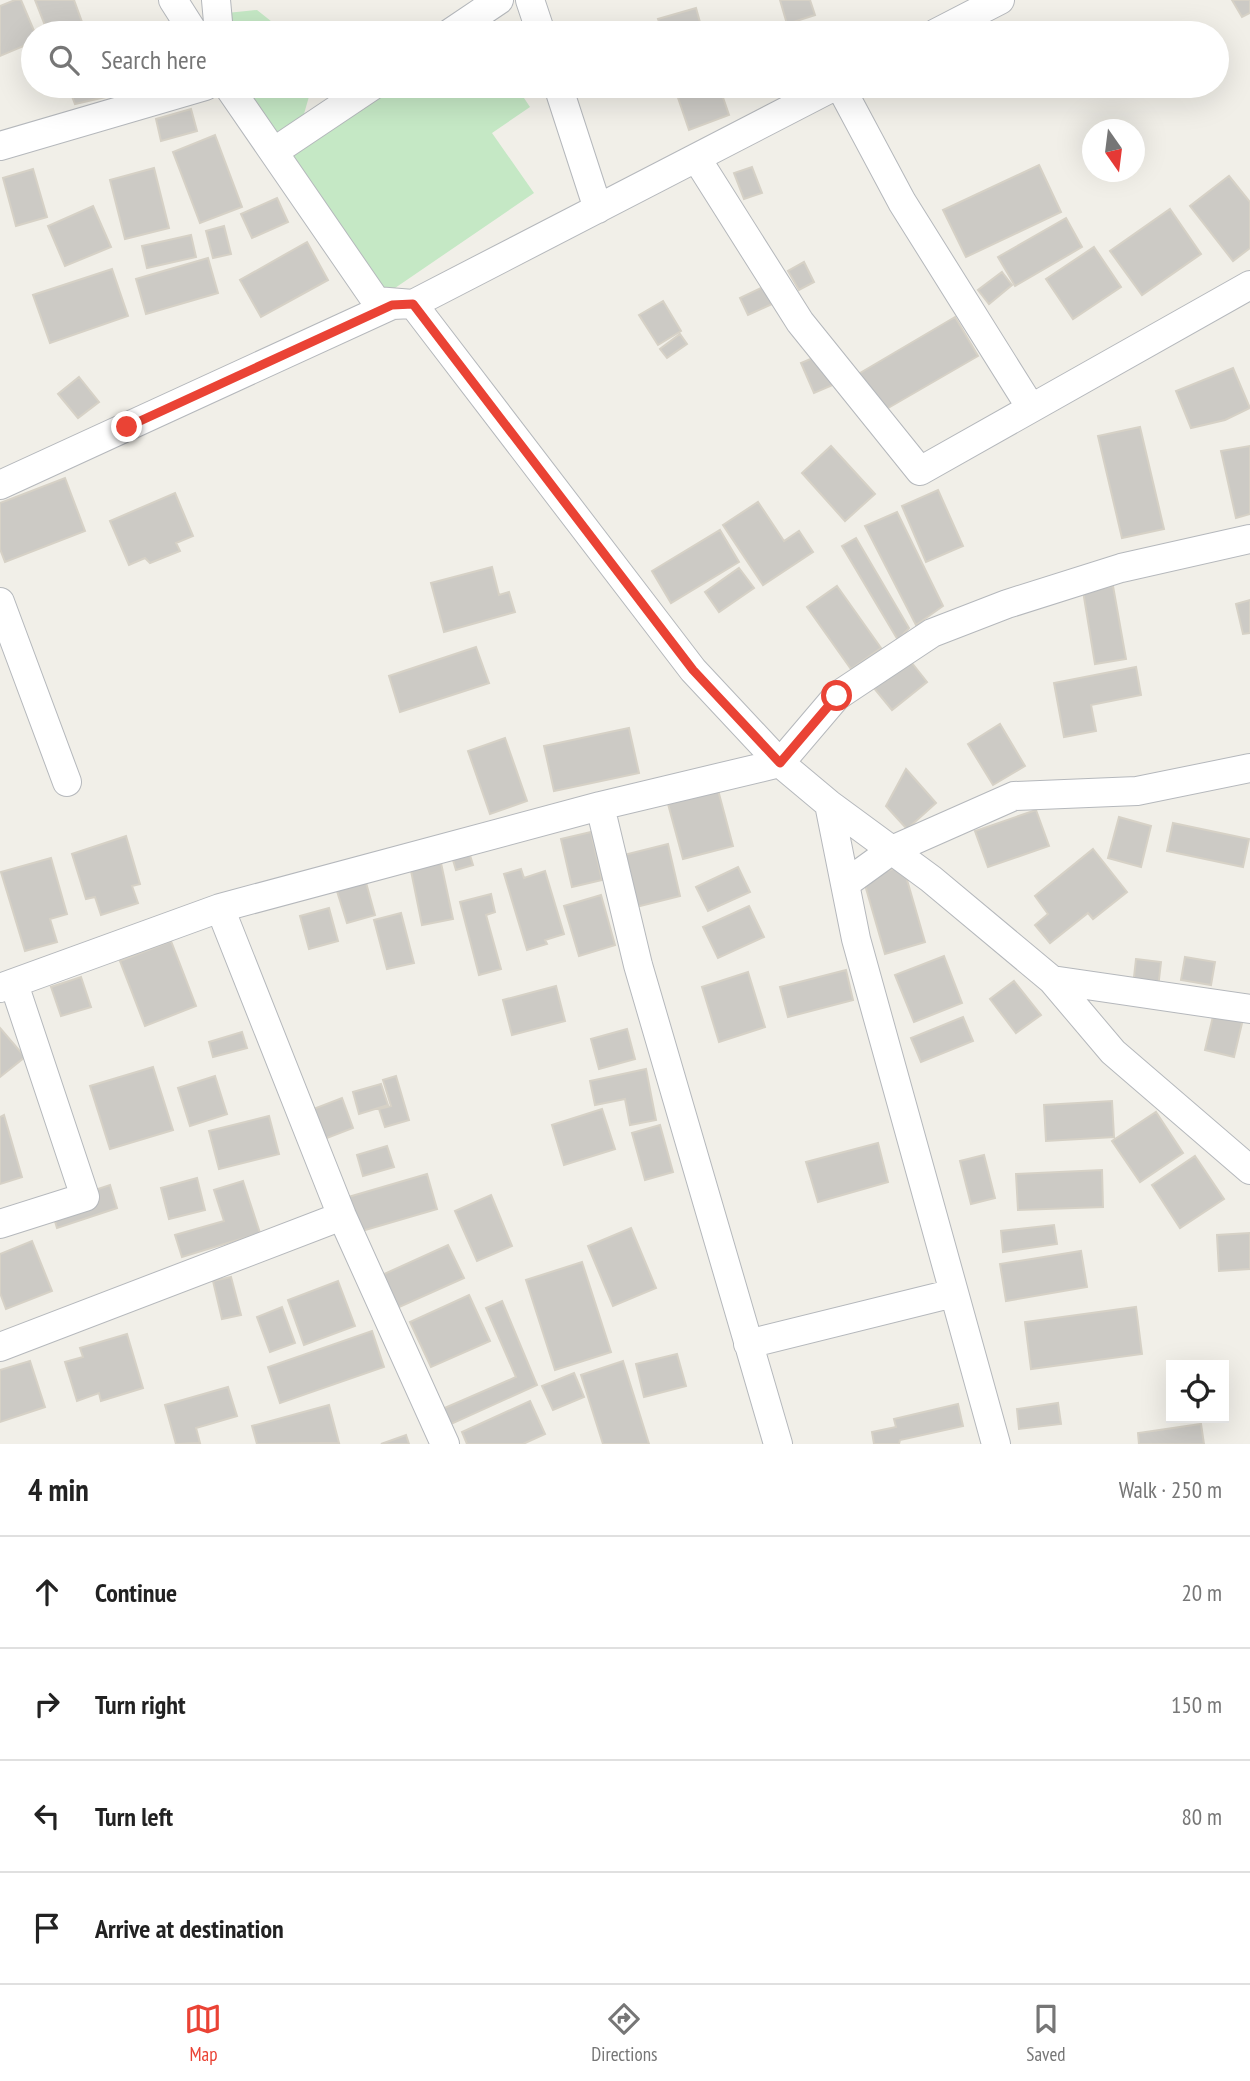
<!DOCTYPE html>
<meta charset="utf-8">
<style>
:root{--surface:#fff;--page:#f2f2f2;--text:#222;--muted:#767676;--line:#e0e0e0;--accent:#ea4335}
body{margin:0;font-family:"PT Sans Narrow",sans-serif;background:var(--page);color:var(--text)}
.controls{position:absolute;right:21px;bottom:21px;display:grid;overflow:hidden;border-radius:0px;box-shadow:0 7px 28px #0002}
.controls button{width:63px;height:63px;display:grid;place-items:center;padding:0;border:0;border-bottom:2px solid var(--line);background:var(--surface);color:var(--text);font:35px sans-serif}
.compass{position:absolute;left:1082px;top:119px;width:63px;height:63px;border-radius:50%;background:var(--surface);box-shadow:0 7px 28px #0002;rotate:166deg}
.stop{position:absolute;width:21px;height:21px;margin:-16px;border:5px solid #ea4335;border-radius:50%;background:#fff}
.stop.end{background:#ea4335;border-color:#fff;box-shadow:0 2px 7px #0008}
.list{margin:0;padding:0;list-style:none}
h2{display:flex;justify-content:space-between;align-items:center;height:91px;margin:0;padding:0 28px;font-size:30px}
h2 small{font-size:23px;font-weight:400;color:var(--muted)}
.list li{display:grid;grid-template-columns:46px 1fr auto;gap:21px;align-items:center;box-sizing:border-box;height:112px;padding:0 28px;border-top:2px solid var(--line)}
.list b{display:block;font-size:26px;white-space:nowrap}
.list em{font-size:23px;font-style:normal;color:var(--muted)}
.icon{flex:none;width:38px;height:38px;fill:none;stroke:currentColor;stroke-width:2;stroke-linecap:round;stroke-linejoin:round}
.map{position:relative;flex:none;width:1250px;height:1444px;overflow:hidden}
.search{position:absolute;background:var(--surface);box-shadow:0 7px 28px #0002;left:21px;right:21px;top:21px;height:77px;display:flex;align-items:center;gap:18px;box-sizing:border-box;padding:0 24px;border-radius:38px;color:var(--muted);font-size:26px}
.sheet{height:539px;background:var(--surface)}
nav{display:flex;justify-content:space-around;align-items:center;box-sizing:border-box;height:98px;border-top:2px solid var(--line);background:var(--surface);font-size:19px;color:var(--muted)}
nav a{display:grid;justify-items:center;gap:4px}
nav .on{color:var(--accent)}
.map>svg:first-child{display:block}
.green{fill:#c5e8c5}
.building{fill:#cccac5;stroke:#d6d1c6;stroke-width:2}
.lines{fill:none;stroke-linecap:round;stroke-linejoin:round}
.minor-casing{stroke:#b5b8bc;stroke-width:30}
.minor{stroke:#fff;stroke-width:28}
.route{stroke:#ea4335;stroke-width:9}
</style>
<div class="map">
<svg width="1250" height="1444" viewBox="0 0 1250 1444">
<rect width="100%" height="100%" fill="#f1efe8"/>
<!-- green -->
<path class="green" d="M257,10L286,33H219L217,14Z
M228,86H312L304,114L328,130L393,86H516L530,107L492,133L534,193L376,301Z"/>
<!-- building -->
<path class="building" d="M15,0H21L35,33L33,42L0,56V6Z
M35,0H74L86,33H48Z
M780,0H810L815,15L787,24Z
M1232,0H1250V13L1242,17Z
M696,8L703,33H663L658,19Z
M68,86H106L110,96L75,104Z
M674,86H719L729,115L689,130Z
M191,109L197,131L161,141L156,119Z
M215,135L242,207L200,223L173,152Z
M1039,165L1061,212L966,257L943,210Z
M752,167L762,193L744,199L734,173Z
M154,168L169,228L125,239L110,180Z
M33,169L47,217L16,226L3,178Z
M1229,176L1250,202V248L1233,261L1190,206Z
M277,198L288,222L252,238L241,214Z
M93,206L111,247L65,266L48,226Z
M1170,209L1201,254L1142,295L1110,251Z
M1066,218L1082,247L1015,286L998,257Z
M224,226L231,254L213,258L206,231Z
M191,235L196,257L147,268L142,246Z
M307,242L328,280L261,317L240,280Z
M1094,247L1121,287L1073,319L1046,279Z
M208,258L218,293L146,314L136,279Z
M804,262L814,282L799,290L788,271Z
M112,269L128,316L50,343L33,295Z
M1002,272L1012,285L989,304L978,290Z
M763,287L772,304L748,315L740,298Z
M663,301L681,331L658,345L639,315Z
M955,317L978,356L883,411L860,373Z
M680,334L687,344L667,358L660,349Z
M829,351L842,381L814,393L801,363Z
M1233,368L1250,408L1225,420L1191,428L1176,391Z
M79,377L99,402L78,418L58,394Z
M1140,427L1164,529L1122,538L1098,436Z
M831,446L875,494L845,521L802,473Z
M1250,446V514L1236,518L1221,451Z
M65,478L85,531L5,562L0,549V503Z
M938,490L963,546L926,562L902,506Z
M175,493L193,536L176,543L180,551L150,563L145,558L129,565L110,521Z
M758,502L784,541L799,531L813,552L763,585L723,525Z
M897,512L943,606L916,625L865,526Z
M720,530L739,562L671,603L652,571Z
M856,538L909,628L898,640L842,546Z
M492,567L499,595L509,592L515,612L444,632L431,583Z
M739,568L754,588L719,612L705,592Z
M837,586L881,648L851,669L807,607Z
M1113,586L1126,659L1095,664L1083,591Z
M1250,600V633L1243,634L1236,604Z
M476,647L489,683L400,712L389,676Z
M908,658L927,682L892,710L873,687Z
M1136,667L1141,695L1091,705L1096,731L1064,737L1054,683Z
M1000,724L1025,766L993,785L968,744Z
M629,728L639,773L554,791L544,746Z
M505,738L527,801L490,814L468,751Z
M906,769L936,803L907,829L886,806Z
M718,790L733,846L683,859L668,804Z
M1036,810L1049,846L988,867L975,831Z
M1119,817L1151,826L1141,867L1108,858Z
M1173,823L1249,839L1243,867L1167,851Z
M591,832L602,880L572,887L561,839Z
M126,836L140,884L132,886L138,903L101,915L95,897L86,899L72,854Z
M466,842L473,865L456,870L449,847Z
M668,844L680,896L632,908L620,856Z
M438,849L453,919L422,925L408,856Z
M1093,849L1127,892L1093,919L1088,913L1050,943L1035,925L1048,914L1035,896Z
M51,858L67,914L50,919L57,942L25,951L1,872Z
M903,866L925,942L885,954L863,878Z
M738,867L750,892L708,911L696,887Z
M521,869L524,878L545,871L564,934L545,940L547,944L527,950L504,874Z
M365,879L375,915L347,923L336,888Z
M491,894L495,912L486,915L501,969L479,975L460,902Z
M601,895L615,945L579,956L564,906Z
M749,906L764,937L718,958L703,927Z
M329,908L338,941L309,949L300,916Z
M401,913L414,963L387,969L374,920Z
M171,941L196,1006L145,1026L120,961Z
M944,956L962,1003L914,1022L895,975Z
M1185,957L1215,962L1211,985L1181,980Z
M1136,959L1161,962L1158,988L1133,986Z
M846,970L853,1000L788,1017L780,987Z
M748,972L765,1027L719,1042L702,987Z
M81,977L91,1007L61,1016L51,987Z
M1014,981L1041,1015L1016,1033L990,999Z
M556,986L565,1021L512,1035L503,1000Z
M1214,1012L1243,1019L1234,1057L1205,1050Z
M963,1017L973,1041L921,1062L911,1038Z
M0,1028L25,1057L0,1077Z
M627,1029L635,1059L599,1069L591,1039Z
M242,1032L247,1048L213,1057L209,1042Z
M153,1067L173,1130L110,1149L90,1086Z
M646,1069L656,1120L630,1125L625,1099L595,1105L590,1081Z
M215,1076L227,1114L190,1126L178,1088Z
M396,1076L409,1120L385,1127L379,1109L391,1106L383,1080Z
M381,1084L388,1105L359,1114L353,1092Z
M342,1098L353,1128L314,1143L303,1113Z
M1112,1101L1114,1137L1046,1141L1044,1105Z
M602,1109L615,1149L564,1165L552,1125Z
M1156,1112L1183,1153L1140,1182L1112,1141Z
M4,1115L22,1177L0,1184V1117Z
M269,1116L279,1154L219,1169L209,1131Z
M660,1125L673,1172L645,1180L632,1133Z
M878,1143L888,1182L818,1202L806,1162Z
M387,1146L394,1167L363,1176L357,1155Z
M984,1155L995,1198L971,1204L960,1161Z
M1195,1156L1224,1199L1180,1228L1152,1185Z
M1102,1170L1103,1207L1018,1210L1016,1174Z
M427,1174L437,1209L355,1233L345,1198Z
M197,1178L205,1210L169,1219L161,1188Z
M243,1181L260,1233L182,1257L175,1235L224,1221L214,1190Z
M110,1185L117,1208L57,1228L50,1205Z
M491,1195L512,1246L477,1261L455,1211Z
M1054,1225L1057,1244L1003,1252L1001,1231Z
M631,1228L656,1288L613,1306L588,1246Z
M1250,1233V1269L1219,1271L1217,1235Z
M32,1241L52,1291L6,1309L0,1293V1254Z
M448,1245L464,1278L386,1313L371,1280Z
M1081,1251L1087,1287L1006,1301L1000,1264Z
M582,1262L611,1352L555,1370L526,1280Z
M231,1277L241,1315L222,1319L213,1281Z
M338,1281L355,1326L304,1345L288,1300Z
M469,1295L490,1341L431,1367L410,1322Z
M502,1301L537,1385L440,1429L433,1413L516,1377L486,1308Z
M282,1307L295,1343L270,1352L257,1317Z
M1136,1307L1142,1354L1031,1369L1025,1322Z
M372,1331L384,1367L280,1403L268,1367Z
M127,1334L143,1388L101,1401L99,1393L77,1401L65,1362L83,1357L80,1348Z
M677,1354L686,1386L644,1397L636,1364Z
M30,1361L45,1407L0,1422V1370Z
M623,1361L649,1444H603L581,1375Z
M574,1373L584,1397L553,1410L542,1386Z
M228,1387L237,1416L196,1428L200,1443L176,1444L165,1405Z
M530,1401L545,1434L523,1444H467L462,1432Z
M1058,1403L1061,1424L1019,1429L1017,1409Z
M958,1404L963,1426L900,1440L899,1444H874L872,1432L896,1427L894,1419Z
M329,1405L339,1443L257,1444L252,1426Z
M1201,1424L1204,1444H1139L1138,1433Z
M406,1435L409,1444H381Z"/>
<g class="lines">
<defs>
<path id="minor" d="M173,0L194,33
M216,0L219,33
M530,0L541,33
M450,33L499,0
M936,33L1000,0
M228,86L376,301L413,304L693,670L780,763L829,804L931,879L1052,980L1113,1052L1250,1170
M558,86L598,209
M840,86L902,202L1031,408
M0,146L205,86
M275,151L372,86
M697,159L800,322L920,471L1250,285
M0,485L392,305L413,304L835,86
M0,602L67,782
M829,804L856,939L996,1444
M600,806L638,965L778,1444
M845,884L892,850L1014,796L1137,791L1250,768
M220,908L342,1216L445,1444
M1052,980L1250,1009
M0,988L220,908L600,806L780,763L837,696L932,633L1007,604L1121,568L1250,539
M0,1224L85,1197L14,984
M748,1344L954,1293
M0,1347L342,1216"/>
</defs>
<!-- minor casing -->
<use href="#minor" class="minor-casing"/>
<!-- minor -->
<use href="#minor" class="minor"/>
</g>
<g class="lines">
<!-- route -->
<path class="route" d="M127,427L392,305L413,304L693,670L780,763L837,696"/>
</g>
</svg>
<div class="controls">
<button><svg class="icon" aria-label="locate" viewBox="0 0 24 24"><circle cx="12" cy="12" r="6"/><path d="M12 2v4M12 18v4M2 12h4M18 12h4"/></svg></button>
</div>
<svg class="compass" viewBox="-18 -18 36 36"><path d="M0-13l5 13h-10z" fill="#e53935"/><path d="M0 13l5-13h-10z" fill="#767676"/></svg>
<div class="stop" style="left:837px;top:696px"></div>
<div class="stop end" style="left:127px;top:427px"></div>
<div class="search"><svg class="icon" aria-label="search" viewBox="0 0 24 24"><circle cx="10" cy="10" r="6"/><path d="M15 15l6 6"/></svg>Search here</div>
</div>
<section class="sheet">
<h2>4 min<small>Walk · 250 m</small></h2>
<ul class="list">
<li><svg class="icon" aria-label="ahead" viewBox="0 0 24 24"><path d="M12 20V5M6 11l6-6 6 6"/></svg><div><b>Continue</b></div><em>20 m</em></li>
<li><svg class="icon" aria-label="right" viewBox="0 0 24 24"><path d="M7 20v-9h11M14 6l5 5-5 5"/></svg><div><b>Turn right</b></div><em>150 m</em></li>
<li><svg class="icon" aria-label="left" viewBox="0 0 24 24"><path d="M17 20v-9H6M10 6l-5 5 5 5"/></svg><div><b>Turn left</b></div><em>80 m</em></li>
<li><svg class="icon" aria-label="arrive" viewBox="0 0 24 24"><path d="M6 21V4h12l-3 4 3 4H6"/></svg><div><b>Arrive at destination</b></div></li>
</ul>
</section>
<nav>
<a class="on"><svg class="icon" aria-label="map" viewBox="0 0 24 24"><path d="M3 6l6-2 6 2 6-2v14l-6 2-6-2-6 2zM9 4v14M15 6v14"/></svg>Map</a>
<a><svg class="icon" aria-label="directions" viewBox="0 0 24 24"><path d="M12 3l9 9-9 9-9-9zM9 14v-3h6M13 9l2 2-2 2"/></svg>Directions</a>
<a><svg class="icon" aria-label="saved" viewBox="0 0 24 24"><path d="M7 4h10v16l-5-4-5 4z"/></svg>Saved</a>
</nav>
